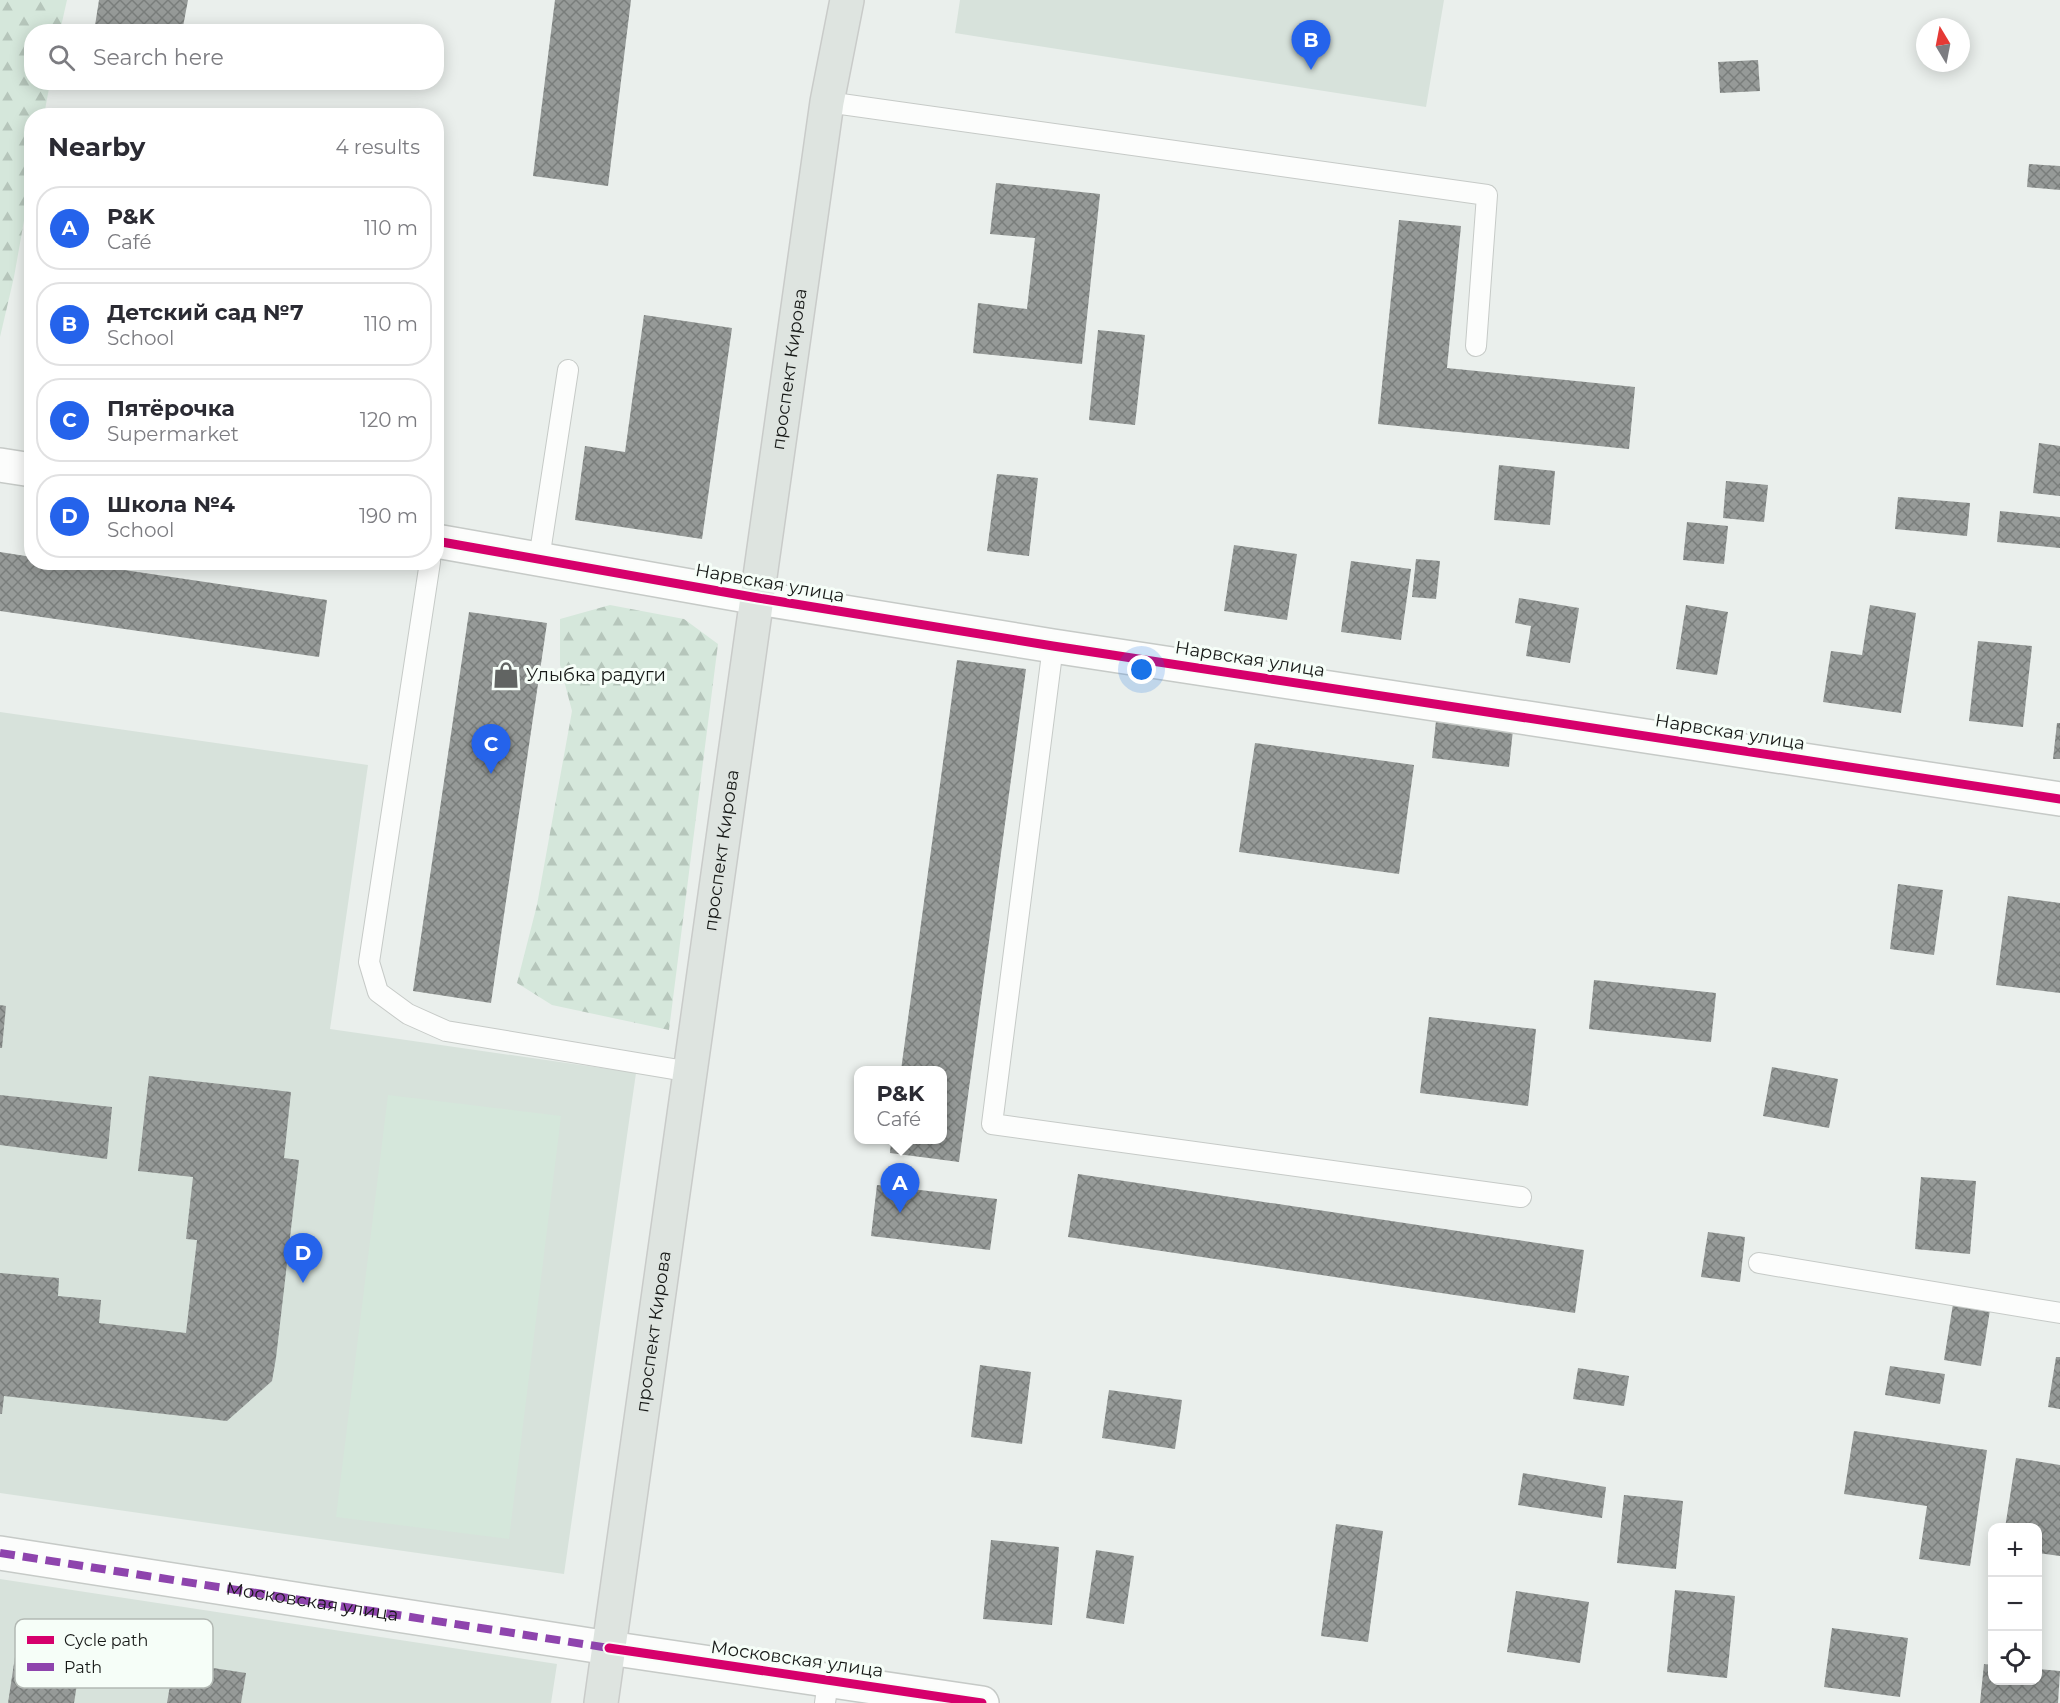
<!DOCTYPE html>
<meta charset="utf-8">
<style>
:root{--surface:#fff;--page:#f2f2f3;--text:#2b2b33;--muted:#7c7c81;--line:#e1e1e2;--accent:#2563eb}
body{margin:0;font-family:Montserrat,sans-serif;background:var(--page);color:var(--text)}
.controls{position:absolute;right:18px;bottom:18px;display:grid;overflow:hidden;border-radius:12px;box-shadow:0 3px 15px #0003}
.controls button{width:54px;height:54px;display:grid;place-items:center;padding:0;border:0;border-bottom:2px solid var(--line);background:var(--surface);color:var(--text);font:30px sans-serif}
.compass{position:absolute;left:1916px;top:18px;width:54px;height:54px;border-radius:50%;background:var(--surface);box-shadow:0 3px 15px #0003;rotate:350deg}
.you{position:absolute;left:1142px;top:670px;width:21px;height:21px;margin:-15px;border:4px solid #fff;border-radius:50%;background:#1a73e8;box-shadow:0 0 0 9px #1a73e833}
.badge{display:grid;place-items:center;width:39px;height:39px;border-radius:50%;background:var(--accent);color:#fff;font-size:20px;font-weight:700}
.pin{position:absolute;translate:-50% -50px;filter:drop-shadow(0 2px 3px #0008)}
.pin::after{content:'';position:absolute;top:32px;width:21px;height:18px;background:inherit;clip-path:polygon(0 0,100% 0,50% 100%)}
.popup{position:absolute;left:854px;top:1066px;width:93px;height:78px;box-sizing:border-box;display:grid;place-content:center;border-radius:12px;background:var(--surface);filter:drop-shadow(0 2px 4px #0005);font-size:20px;white-space:nowrap;color:var(--muted)}
.popup b{font-size:22px;color:var(--text)}
.popup::after{content:'';position:absolute;left:50%;top:100%;margin-left:-12px;border:12px solid transparent;border-top-color:var(--surface)}
.list{margin:0;padding:0;list-style:none}
h2{display:flex;justify-content:space-between;align-items:center;height:78px;margin:0;padding:0 24px;font-size:26px}
h2 small{font-size:20px;font-weight:400;color:var(--muted)}
.list li{display:grid;grid-template-columns:39px 1fr auto;gap:18px;align-items:center;box-sizing:border-box;height:84px;margin:0 12px 12px;padding:0 12px;border:2px solid var(--line);border-radius:24px}
.list b{display:block;font-size:22px;white-space:nowrap}
.list p{margin:0;font-size:20px;white-space:nowrap;color:var(--muted)}
.list em{font-size:20px;font-style:normal;color:var(--muted)}
.icon{flex:none;width:33px;height:33px;fill:none;stroke:currentColor;stroke-width:2;stroke-linecap:round;stroke-linejoin:round}
.map{position:relative;flex:none;width:2060px;height:1703px;overflow:hidden}
.search{position:absolute;background:var(--surface);box-shadow:0 3px 15px #0003;left:24px;top:24px;width:420px;height:66px;display:flex;align-items:center;gap:15px;box-sizing:border-box;padding:0 21px;border-radius:24px;color:var(--muted);font-size:22px}
.panel{position:absolute;background:var(--surface);box-shadow:0 3px 15px #0003;left:24px;top:108px;width:420px;height:462px;border-radius:24px}
.map>svg:first-child{display:block}
.built{fill:#d7e2db}
.forest{fill:url(#forest-firs)}
.pitch{fill:#d5e7db}
.building{fill:url(#building-cross-hatch)}
.lines{fill:none;stroke-linecap:round;stroke-linejoin:round}
.lane-casing{stroke:#c6cac7;stroke-width:22}
.street-casing{stroke:#c6cac7;stroke-width:36}
.primary-casing{stroke:#c9cbc9;stroke-width:36}
.lane{stroke:#fcfdfc;stroke-width:20}
.street{stroke:#fcfdfc;stroke-width:33}
.primary{stroke:#dee4e0;stroke-width:33}
.quiet{stroke:#8e44ad;stroke-width:8;stroke-dasharray:15 8;stroke-linecap:butt}
.cycleway-casing{stroke:#f6fef8;stroke-width:13}
.cycleway{stroke:#d6006c;stroke-width:9}
.labels{text-anchor:middle;stroke-width:6;stroke-linejoin:round;paint-order:stroke}
.street-label{font-size:18px;fill:#171917;stroke:#f6fef8}
.poi-label{font-size:18px;fill:#171917;stroke:#f6fef8;text-anchor:start}
.key{fill:#f6fef8;stroke:#b3b9b4;stroke-width:1.5}
.key-label{font-size:16px;fill:#171917}
</style>
<div class="map">
<svg width="2060" height="1703" viewBox="0 0 2060 1703">
<defs>
<pattern id="forest-firs" width="22" height="20" patternUnits="userSpaceOnUse" patternTransform="scale(1.5)"><rect width="22" height="20" fill="#d5e7db"/><path d="M5 1l3.5 6h-7zM16 11l3.5 6h-7z" fill="#b6c6bb"/></pattern>
<pattern id="building-cross-hatch" width="8" height="8" patternUnits="userSpaceOnUse" patternTransform="scale(1.5)"><rect width="8" height="8" fill="#969a98"/><path d="M0 0l8 8M0 8l8-8" fill="none" stroke="#797d7b"/></pattern>
</defs>
<rect width="100%" height="100%" fill="#eaefec"/>
<!-- built -->
<path class="built" d="M960,0H1444L1426,107L955,33Z
M0,712L368,765L330,1029L636,1073L564,1574L0,1493Z
M0,1579L557,1664L551,1703H0Z"/>
<!-- forest -->
<path class="forest" d="M0,0H67L60,31L32,32V82L50,83L44,115L32,116L31,181L14,277L0,337Z
M610,605L684,619L718,644L669,1030L552,1005L517,983L537,905L572,711L560,665V619Z"/>
<!-- pitch -->
<path class="pitch" d="M388,1095L561,1116L509,1539L336,1517Z"/>
<!-- building -->
<path class="building" d="M99,0H188L182,32H94Z
M555,0H631L608,186L533,176Z
M1758,60L1760,91L1720,93L1718,62Z
M436,164H442L438,189H436Z
M2029,164L2060,166V190L2027,187Z
M996,183L1100,194L1082,364L973,353L978,303L1027,309L1035,238L990,234Z
M1399,220L1461,226L1447,368L1635,387L1629,449L1378,424Z
M644,315L732,328L702,539L575,520L585,446L625,452Z
M1098,330L1145,335L1135,425L1089,420Z
M2039,443L2060,446V496L2033,493Z
M1499,465L1555,471L1550,525L1494,520Z
M997,474L1038,478L1029,556L987,551Z
M1726,481L1768,485L1764,522L1723,518Z
M1898,497L1970,503L1967,536L1895,529Z
M2000,511L2060,517V548L1997,542Z
M1687,522L1728,526L1724,564L1683,560Z
M1234,545L1297,554L1287,620L1224,611Z
M0,552L32,557V562H70L327,600L319,657L0,611Z
M1416,559L1440,561L1436,599L1412,597Z
M1351,561L1411,569L1401,640L1341,632Z
M1519,598L1579,608L1570,663L1526,656L1531,626L1515,623Z
M1686,605L1728,612L1717,675L1676,669Z
M1870,605L1916,613L1901,713L1823,702L1831,651L1862,655Z
M469,612L547,623L491,1003L413,991Z
M1978,641L2032,646L2023,727L1969,721Z
M957,660L1026,669L959,1162L890,1153L891,1140H942V1070H901Z
M1436,721L1513,730L1509,767L1432,758Z
M2057,723H2060V759H2053Z
M1255,743L1414,765L1399,874L1239,852Z
M1898,884L1943,890L1934,955L1890,949Z
M2008,896L2060,903V993L1996,985Z
M1594,980L1716,993L1711,1042L1589,1029Z
M0,1005L6,1006L2,1048H0Z
M1429,1017L1536,1029L1528,1106L1420,1093Z
M1772,1067L1838,1079L1829,1128L1763,1116Z
M149,1076L291,1092L284,1158L299,1160L276,1358L272,1381L227,1421L4,1396L2,1414H0V1273L59,1278L58,1296L101,1300L99,1323L186,1333L197,1240L186,1239L193,1177L138,1171Z
M0,1095L112,1107L107,1159L0,1145Z
M1078,1174L1584,1250L1575,1313L1068,1237Z
M1921,1177L1976,1181L1970,1254L1915,1249Z
M877,1185L997,1199L990,1250L871,1236Z
M1708,1232L1745,1237L1740,1282L1701,1277Z
M1953,1304L1990,1310L1981,1366L1944,1360Z
M2056,1357H2060V1409L2048,1407Z
M980,1365L1031,1372L1022,1444L971,1437Z
M1890,1366L1945,1374L1940,1404L1885,1395Z
M1578,1368L1629,1376L1624,1406L1573,1399Z
M1109,1390L1182,1400L1175,1449L1102,1438Z
M1854,1431L1987,1450L1970,1566L1919,1559L1927,1506L1844,1494Z
M2016,1458L2060,1465V1556L2038,1553V1528H2005Z
M1523,1473L1606,1487L1602,1518L1518,1505Z
M1624,1495L1683,1501L1676,1569L1617,1563Z
M1336,1524L1383,1531L1368,1642L1321,1636Z
M991,1540L1059,1547L1052,1625L983,1619Z
M1096,1550L1134,1556L1124,1624L1086,1618Z
M1675,1590L1735,1596L1727,1678L1667,1672Z
M1516,1591L1589,1602L1580,1663L1507,1652Z
M1832,1628L1908,1638L1900,1697L1824,1687Z
M18,1637L83,1647L74,1703H8Z
M174,1662L246,1673L241,1703H167Z
M1984,1664L1992,1665V1680H2038V1669L2060,1671L2058,1703H1980Z"/>
<g class="lines">
<defs>
<path id="lane" d="M827,102L1487,195L1476,346
M539,559L568,370
M430,562L369,962L378,992L408,1014L446,1031L691,1072
M1053,646L992,1124L1521,1197
M1759,1263L2060,1313
M825,1703L828,1681"/>
<path id="street" d="M0,465L32,470
M436,541L758,598L1053,646L2060,799
M0,1553L609,1648L982,1703"/>
<g id="primary">
<path id="s1" d="M601,1703L827,102L847,0"/>
</g>
</defs>
<!-- lane casing -->
<use href="#lane" class="lane-casing"/>
<!-- street casing -->
<use href="#street" class="street-casing"/>
<!-- primary casing -->
<use href="#primary" class="primary-casing"/>
<!-- lane -->
<use href="#lane" class="lane"/>
<!-- street -->
<use href="#street" class="street"/>
<!-- primary -->
<use href="#primary" class="primary"/>
<!-- quiet -->
<path class="quiet" id="s2" d="M0,1553L609,1648"/>
<defs>
<path id="cycleway" d="M436,541L758,598L1053,646L2060,799
M609,1648L982,1703"/>
</defs>
<!-- cycleway casing -->
<use href="#cycleway" class="cycleway-casing"/>
<!-- cycleway -->
<use href="#cycleway" class="cycleway"/>
</g>
<!-- icons -->
<defs>
<symbol id="shop-bare" viewBox="-9 -9 18 18"><path d="M-5-2.5h2.3a2.7 3.5 0 0 1 5.4 0H5L5.5 6h-11ZM-1.5-2.5h3a1.5 2.3 0 0 0-3 0Z" fill="#616462" stroke="#f6fef8" stroke-width="2.5" paint-order="stroke"/></symbol>
</defs>
<g fill-rule="evenodd">
<use href="#shop-bare" x="487" y="656" width="38" height="38"/>
</g>
<g class="labels">
<!-- street labels -->
<g class="street-label">
<text dy="6" stroke="none"><textPath href="#s1" startOffset="1347">проспект Кирова</textPath></text>
<text transform="translate(770 583) rotate(10)" y="6">Нарвская улица</text>
<text transform="translate(1250 659) rotate(9)" y="6">Нарвская улица</text>
<text transform="translate(1730 732) rotate(9)" y="6">Нарвская улица</text>
<text dy="6" stroke="none"><textPath href="#s1" startOffset="861">проспект Кирова</textPath></text>
<text dy="6" stroke="none"><textPath href="#s1" startOffset="375">проспект Кирова</textPath></text>
<text dy="6" stroke="none"><textPath href="#s2" startOffset="316">Московская улица</textPath></text>
<text transform="translate(797 1659) rotate(8)" y="6">Московская улица</text>
</g>
<!-- poi labels -->
<g class="poi-label">
<text x="526" y="681">Улыбка радуги</text>
</g>
</g>
<!-- legend -->
<rect x="15" y="1619" width="198" height="69" rx="9" class="key"/>
<rect x="27" y="1636" width="27" height="8" fill="#d6006c"/>
<rect x="27" y="1663" width="27" height="8" fill="#8e44ad"/>
<g class="key-label">
<text x="64" y="1646">Cycle path</text>
<text x="64" y="1673">Path</text>
</g>
</svg>
<div class="controls">
<button>+</button>
<button>−</button>
<button><svg class="icon" aria-label="locate" viewBox="0 0 24 24"><circle cx="12" cy="12" r="6"/><path d="M12 2v4M12 18v4M2 12h4M18 12h4"/></svg></button>
</div>
<svg class="compass" viewBox="-18 -18 36 36"><path d="M0-13l5 13h-10z" fill="#e53935"/><path d="M0 13l5-13h-10z" fill="#7c7c81"/></svg>
<div class="you"></div>
<div class="pin badge" style="left:900px;top:1213px">A</div>
<div class="popup"><b>P&amp;K</b>Café</div>
<div class="pin badge" style="left:1311px;top:70px">B</div>
<div class="pin badge" style="left:491px;top:774px">C</div>
<div class="pin badge" style="left:303px;top:1283px">D</div>
<div class="search"><svg class="icon" aria-label="search" viewBox="0 0 24 24"><circle cx="10" cy="10" r="6"/><path d="M15 15l6 6"/></svg>Search here</div>
<section class="panel">
<h2>Nearby<small>4 results</small></h2>
<ul class="list">
<li><span class="badge">A</span><div><b>P&amp;K</b><p>Café</p></div><em>110 m</em></li>
<li><span class="badge">B</span><div><b>Детский сад №7</b><p>School</p></div><em>110 m</em></li>
<li><span class="badge">C</span><div><b>Пятёрочка</b><p>Supermarket</p></div><em>120 m</em></li>
<li><span class="badge">D</span><div><b>Школа №4</b><p>School</p></div><em>190 m</em></li>
</ul>
</section>
</div>
